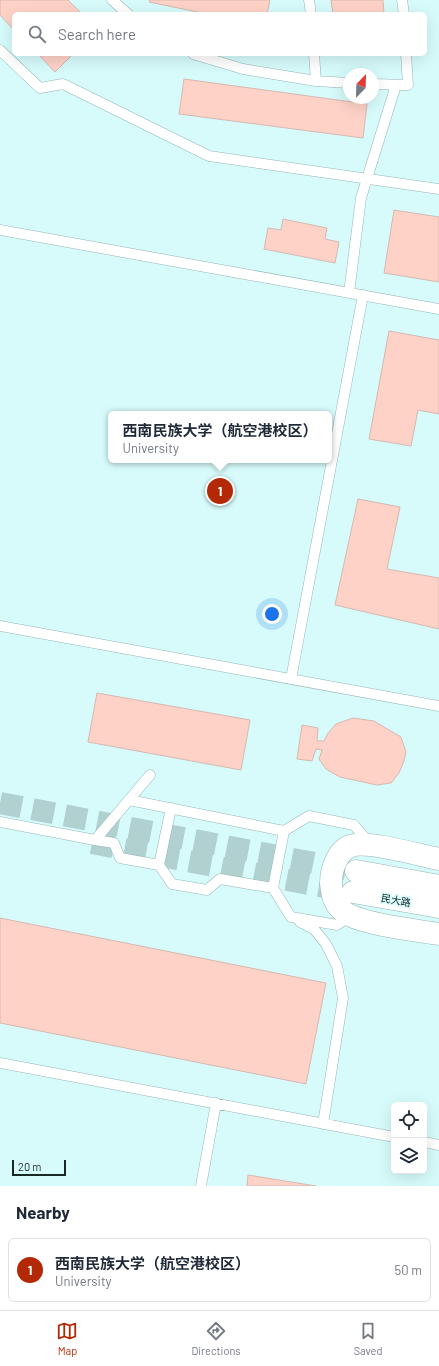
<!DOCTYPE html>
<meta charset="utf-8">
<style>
:root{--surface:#fff;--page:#f6f6f7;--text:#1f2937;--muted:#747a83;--line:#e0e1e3;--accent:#b42905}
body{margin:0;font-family:Barlow,"Noto Sans SC",sans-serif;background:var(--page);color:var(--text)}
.controls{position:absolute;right:12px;bottom:12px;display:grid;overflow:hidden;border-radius:6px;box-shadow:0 4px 16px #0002}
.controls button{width:36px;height:36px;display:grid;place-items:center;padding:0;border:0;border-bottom:1px solid var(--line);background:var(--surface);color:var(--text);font:20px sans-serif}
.compass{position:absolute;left:343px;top:68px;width:36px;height:36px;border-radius:50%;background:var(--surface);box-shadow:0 4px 16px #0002;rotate:23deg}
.scale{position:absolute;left:12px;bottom:10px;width:54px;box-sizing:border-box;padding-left:4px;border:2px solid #192727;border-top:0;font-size:11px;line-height:14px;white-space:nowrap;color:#192727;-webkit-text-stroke:3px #d7fbfb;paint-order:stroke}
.you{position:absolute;left:272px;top:614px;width:14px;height:14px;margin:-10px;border:3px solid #fff;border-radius:50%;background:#1a73e8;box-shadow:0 0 0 6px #1a73e833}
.badge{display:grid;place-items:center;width:26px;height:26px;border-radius:50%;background:var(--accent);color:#fff;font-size:13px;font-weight:700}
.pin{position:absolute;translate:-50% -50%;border:2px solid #fff;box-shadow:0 1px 4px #0006}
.popup{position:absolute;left:108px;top:411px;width:224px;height:52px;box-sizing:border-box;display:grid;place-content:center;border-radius:6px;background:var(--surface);filter:drop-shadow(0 1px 3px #0005);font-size:13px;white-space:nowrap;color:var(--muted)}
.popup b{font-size:15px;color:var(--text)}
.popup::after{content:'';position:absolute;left:50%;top:100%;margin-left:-8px;border:8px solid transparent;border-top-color:var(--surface)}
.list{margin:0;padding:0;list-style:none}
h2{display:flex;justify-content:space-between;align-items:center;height:52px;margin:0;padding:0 16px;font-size:17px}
h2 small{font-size:13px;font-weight:400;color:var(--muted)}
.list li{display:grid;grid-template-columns:26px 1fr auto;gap:12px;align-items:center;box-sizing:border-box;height:64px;margin:0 8px 8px;padding:0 8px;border:1px solid var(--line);border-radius:6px}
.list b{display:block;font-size:15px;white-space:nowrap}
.list p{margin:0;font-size:13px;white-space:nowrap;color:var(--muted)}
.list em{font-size:13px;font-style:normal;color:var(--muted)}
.icon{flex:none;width:22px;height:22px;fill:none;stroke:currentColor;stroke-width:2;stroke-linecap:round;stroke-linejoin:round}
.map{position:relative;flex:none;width:439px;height:1186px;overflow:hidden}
.search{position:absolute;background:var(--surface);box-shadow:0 4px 16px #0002;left:12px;right:12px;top:12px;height:44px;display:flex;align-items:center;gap:10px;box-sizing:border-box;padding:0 14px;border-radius:6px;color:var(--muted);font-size:15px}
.sheet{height:124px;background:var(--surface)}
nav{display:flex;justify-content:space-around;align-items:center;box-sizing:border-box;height:56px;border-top:1px solid var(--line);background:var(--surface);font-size:11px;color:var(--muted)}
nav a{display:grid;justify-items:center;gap:2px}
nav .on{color:var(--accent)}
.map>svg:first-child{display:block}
.building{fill:#fed2c7;stroke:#d6b8b0}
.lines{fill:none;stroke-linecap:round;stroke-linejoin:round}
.secondary-tunnel{stroke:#b1d1d1;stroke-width:22;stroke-dasharray:22 11;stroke-linecap:butt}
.lane-casing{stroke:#94b6b6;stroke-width:11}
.secondary-casing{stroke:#94b6b6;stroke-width:23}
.lane{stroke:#fff;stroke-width:10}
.secondary{stroke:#fff;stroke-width:22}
.labels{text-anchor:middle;stroke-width:3.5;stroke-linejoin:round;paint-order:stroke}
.street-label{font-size:10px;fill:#192727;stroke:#d7fbfb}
</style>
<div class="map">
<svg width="439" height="1186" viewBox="0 0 439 1186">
<rect width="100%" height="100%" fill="#d7fbfb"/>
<!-- building -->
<path class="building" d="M0,0H68L82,14H14V30L0,15Z
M150,0H270L267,14H207L149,2Z
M331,0H383L384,14H333Z
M38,54H73L55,72Z
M184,79L367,104L363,138L179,114Z
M394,210L439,217V282L384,273Z
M283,219L327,228L325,239L339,242L335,263L264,249L268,228L281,230Z
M389,331L439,340V414L418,410L411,446L369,439Z
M358,499L400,507L387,569L439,578V629L335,605Z
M97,693L250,720L241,770L88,742Z
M353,718L374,721L401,737L406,752L404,761L399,773L391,783L377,785L340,777L326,769L319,759L322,750L316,749L312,761L297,759L302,725L318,728L317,741H324L328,733L336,724Z
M0,918L326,983L306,1084L0,1023Z
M248,1175L316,1186H247Z"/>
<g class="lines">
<!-- secondary-tunnel -->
<path class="secondary-tunnel" d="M0,803L351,870
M92,843L351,892"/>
<defs>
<path id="lane" d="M112,0L128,14
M309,0L311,14
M402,0L404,14
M0,50L40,88L63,84L209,156L439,189
M193,54L243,69L316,81L349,83
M314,54L316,81
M373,84L408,85L406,54
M0,230L439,309
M349,293L361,198L396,85
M0,626L439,706
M291,679L363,295
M129,800L284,831
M0,822L95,840L150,775
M95,840L114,843L120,858L159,865L172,884L207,890L220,879L273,888
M159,865L171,808
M351,915L337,925L291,917L273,888L284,831L309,816L354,825L370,844
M300,922L314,929L326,944L337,966L343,998L323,1124
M0,1063L394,1137
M424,1142L439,1145
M201,1186L216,1103"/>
<path id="secondary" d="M439,859C418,855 374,842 355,845C338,847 331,869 331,883C332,896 335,907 347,914C368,925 414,930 439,934
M356,871L439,886
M353,892L439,907"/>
</defs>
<!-- lane casing -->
<use href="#lane" class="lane-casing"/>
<!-- secondary casing -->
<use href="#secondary" class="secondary-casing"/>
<!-- lane -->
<use href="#lane" class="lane"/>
<!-- secondary -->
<use href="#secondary" class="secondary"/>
</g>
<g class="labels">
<!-- street labels -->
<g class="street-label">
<text transform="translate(396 900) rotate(10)" y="4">民大路</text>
</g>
</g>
</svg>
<div class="controls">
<button><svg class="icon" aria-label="locate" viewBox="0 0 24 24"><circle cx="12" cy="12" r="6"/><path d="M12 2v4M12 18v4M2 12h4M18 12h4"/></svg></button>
<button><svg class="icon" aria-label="layers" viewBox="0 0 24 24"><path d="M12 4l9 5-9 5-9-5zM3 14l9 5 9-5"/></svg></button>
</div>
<svg class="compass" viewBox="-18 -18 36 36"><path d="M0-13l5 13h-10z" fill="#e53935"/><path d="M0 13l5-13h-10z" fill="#747a83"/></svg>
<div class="scale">20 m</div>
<div class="you"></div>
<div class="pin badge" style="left:220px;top:491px">1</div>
<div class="popup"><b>西南民族大学（航空港校区）</b>University</div>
<div class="search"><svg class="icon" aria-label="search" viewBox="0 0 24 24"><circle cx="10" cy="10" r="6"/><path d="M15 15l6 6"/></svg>Search here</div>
</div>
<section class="sheet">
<h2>Nearby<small></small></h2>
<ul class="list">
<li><span class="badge">1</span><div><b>西南民族大学（航空港校区）</b><p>University</p></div><em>50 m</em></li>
</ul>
</section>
<nav>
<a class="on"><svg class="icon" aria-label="map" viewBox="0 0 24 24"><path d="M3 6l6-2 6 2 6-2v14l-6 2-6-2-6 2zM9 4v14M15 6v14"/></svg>Map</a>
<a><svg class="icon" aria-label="directions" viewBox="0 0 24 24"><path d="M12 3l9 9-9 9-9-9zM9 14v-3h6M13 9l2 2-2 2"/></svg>Directions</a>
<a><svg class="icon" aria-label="saved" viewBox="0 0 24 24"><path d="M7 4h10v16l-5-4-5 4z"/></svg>Saved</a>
</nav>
